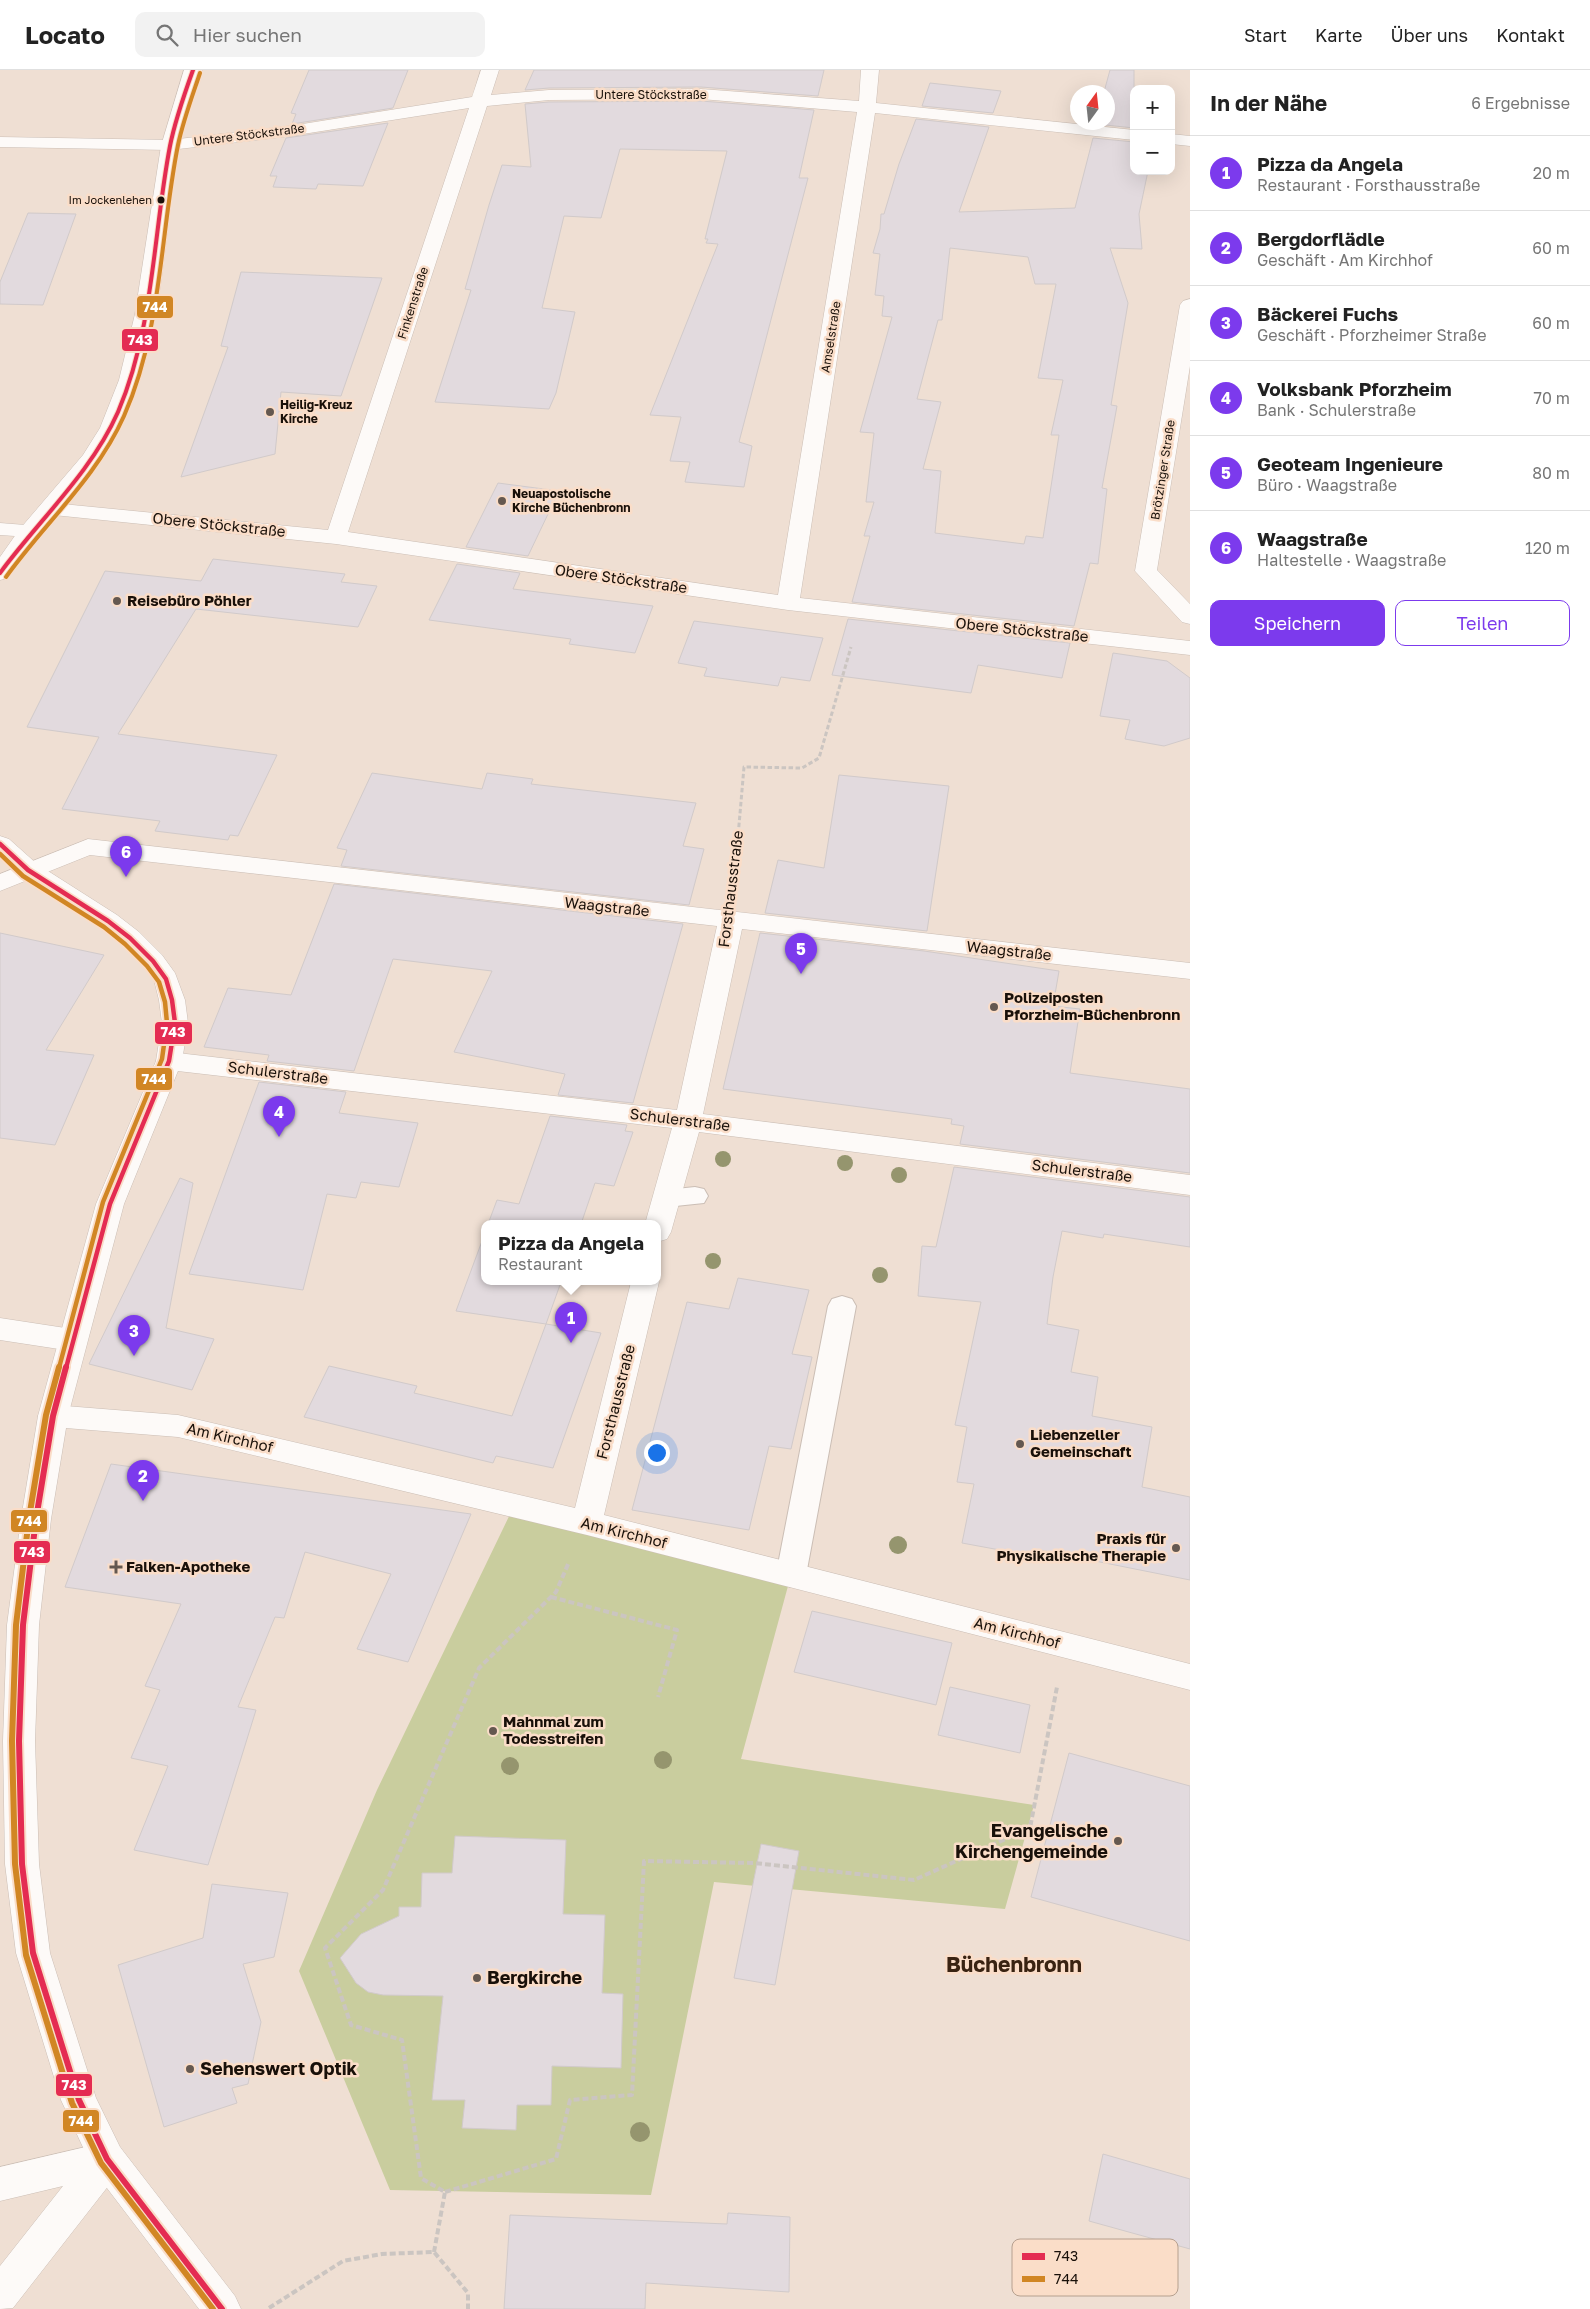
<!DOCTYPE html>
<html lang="de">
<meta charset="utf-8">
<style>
:root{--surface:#fff;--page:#f2f2f2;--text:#222;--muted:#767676;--line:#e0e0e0;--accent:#7c3aed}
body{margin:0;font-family:"Golos Text",sans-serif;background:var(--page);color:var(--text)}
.controls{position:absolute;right:15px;top:15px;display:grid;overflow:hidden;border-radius:10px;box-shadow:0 5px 20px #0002}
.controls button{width:45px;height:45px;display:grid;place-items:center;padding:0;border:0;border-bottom:1px solid var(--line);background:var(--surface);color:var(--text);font:25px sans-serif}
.compass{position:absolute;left:1070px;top:15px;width:45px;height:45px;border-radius:50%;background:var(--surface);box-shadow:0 5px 20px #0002;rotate:15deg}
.you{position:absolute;left:656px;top:1382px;width:18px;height:18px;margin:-12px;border:4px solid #fff;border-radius:50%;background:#1a73e8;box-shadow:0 0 0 8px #1a73e833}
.badge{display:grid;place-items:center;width:32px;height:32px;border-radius:50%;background:var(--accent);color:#fff;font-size:16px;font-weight:700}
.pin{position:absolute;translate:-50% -41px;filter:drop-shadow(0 1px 2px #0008)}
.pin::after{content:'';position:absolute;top:26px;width:18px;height:15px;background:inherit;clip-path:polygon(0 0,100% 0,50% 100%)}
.popup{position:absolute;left:481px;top:1150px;width:180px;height:65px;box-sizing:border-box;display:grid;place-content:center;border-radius:10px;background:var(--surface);filter:drop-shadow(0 1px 4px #0005);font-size:16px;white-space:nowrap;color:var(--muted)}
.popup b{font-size:19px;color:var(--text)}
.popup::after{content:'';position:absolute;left:50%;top:100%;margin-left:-10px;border:10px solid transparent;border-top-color:var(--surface)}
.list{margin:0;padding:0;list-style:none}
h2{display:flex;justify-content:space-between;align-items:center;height:65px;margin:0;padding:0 20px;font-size:21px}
h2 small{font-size:16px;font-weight:400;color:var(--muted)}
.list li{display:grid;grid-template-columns:32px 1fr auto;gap:15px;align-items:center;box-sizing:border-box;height:75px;padding:0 20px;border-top:1px solid var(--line)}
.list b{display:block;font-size:19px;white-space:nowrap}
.list p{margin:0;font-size:16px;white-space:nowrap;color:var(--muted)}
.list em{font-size:16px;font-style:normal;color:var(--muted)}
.actions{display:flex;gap:10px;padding:15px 20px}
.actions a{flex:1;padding:11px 0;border:1px solid var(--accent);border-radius:10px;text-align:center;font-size:18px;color:var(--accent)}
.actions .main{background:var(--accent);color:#fff}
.icon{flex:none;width:28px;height:28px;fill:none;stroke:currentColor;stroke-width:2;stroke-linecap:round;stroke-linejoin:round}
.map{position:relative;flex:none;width:1190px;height:2239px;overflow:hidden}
header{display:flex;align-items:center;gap:30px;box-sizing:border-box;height:70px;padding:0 25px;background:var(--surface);border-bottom:1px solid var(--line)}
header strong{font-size:24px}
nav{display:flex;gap:28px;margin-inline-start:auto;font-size:18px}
.search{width:350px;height:45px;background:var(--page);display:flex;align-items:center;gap:12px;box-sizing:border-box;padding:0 18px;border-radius:10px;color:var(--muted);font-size:19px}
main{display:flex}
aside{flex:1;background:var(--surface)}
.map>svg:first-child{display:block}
.green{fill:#c9cd9e}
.building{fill:#e2dade;stroke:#d1caca;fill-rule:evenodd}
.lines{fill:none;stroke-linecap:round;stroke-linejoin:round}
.lane-casing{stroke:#cbbeb5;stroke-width:2}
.street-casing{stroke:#cbbeb5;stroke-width:1}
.secondary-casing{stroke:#cbbeb5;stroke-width:1}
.path-far1{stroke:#cbc5c1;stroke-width:3;stroke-dasharray:4.5 2.5;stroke-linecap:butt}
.path{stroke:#cbc5c1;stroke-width:4;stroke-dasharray:6 3;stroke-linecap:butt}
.lane{fill:#fdfaf8;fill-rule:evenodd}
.street{fill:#fdfaf8;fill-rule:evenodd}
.secondary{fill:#fdfaf8;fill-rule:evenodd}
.bus-1-far2-casing{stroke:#faddc8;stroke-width:6}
.bus-1-far1-casing{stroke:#faddc8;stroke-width:8}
.bus-1-casing{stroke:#faddc8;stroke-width:10}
.bus-2-far2-casing{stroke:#faddc8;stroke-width:6}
.bus-2-far1-casing{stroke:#faddc8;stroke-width:8}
.bus-2-casing{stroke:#faddc8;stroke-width:10}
.bus-1-far2{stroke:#e42c52;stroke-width:4}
.bus-1-far1{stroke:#e42c52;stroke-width:4.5}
.bus-1{stroke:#e42c52;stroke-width:6}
.bus-2-far2{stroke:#d18624;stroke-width:4}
.bus-2-far1{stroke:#d18624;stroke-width:4.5}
.bus-2{stroke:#d18624;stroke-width:6}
.tree{fill:#95956e}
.bus-dot{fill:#191009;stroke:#faddc8;stroke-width:2}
.poi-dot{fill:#645850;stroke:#faddc8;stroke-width:2}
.labels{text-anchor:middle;stroke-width:5;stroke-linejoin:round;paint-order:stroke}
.far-bus-label{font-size:11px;fill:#191009;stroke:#faddc8;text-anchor:end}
.far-street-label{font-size:12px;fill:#191009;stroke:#faddc8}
.far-poi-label{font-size:12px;font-weight:bold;fill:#191009;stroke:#faddc8;text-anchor:start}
.street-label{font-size:15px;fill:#191009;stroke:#faddc8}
.poi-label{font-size:15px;font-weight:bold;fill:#191009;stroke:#faddc8;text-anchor:start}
.near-poi-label{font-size:18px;font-weight:bold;fill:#191009;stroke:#faddc8;text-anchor:start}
.near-quarter-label{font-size:21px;font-weight:bold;fill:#392312;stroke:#faddc8}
.key{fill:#faddc8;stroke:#b6a08f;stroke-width:1}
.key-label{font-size:14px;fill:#191009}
.line-badge{stroke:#faddc8;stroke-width:2}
.badge-label{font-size:14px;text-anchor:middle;font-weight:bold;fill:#fff}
</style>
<header>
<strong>Locato</strong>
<div class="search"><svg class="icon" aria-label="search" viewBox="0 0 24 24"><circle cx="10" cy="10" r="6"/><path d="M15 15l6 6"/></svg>Hier suchen</div>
<nav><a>Start</a><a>Karte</a><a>Über uns</a><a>Kontakt</a></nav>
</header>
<main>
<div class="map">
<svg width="1190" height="2239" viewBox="0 0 1190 2239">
<rect width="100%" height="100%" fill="#efdfd3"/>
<!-- green -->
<path class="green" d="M514,1436L791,1505L741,1689L1034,1735L1005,1839L714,1812L651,2125L390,2120L299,1901L377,1720Z"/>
<!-- building -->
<path class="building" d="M309,0H408L393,38L292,54L296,44L291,43Z
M534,0H824L818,26L701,17L549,18L525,20Z
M1110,0H1134V58L1096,54L1108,52V22H1104Z
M930,13L1001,21L993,43L922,36Z
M701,31L814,40L799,108H808L739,372L752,376L744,417L685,412L690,392L670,391L681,347L650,345L718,174L706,173L708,169H705L727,81L620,79L601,148L564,146L542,238L575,242L556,323L549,339L435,332L471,220L465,219L489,135L502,95L531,97L525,34L549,32Z
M916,49L989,57L959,142L1075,138L1093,68L1134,72V101H1148L1139,144L1142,179L1110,178L1128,233L1111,335L1117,336L1102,418L1107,419L1098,494L1090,493L1074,556L852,532L870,466H864L874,432H866L874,363L860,362L892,247L882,246L884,226L875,225L880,184L873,183L880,159L881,144H884L899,94ZM950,178L1028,187L1035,214H1056L1038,308L1063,310L1051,365H1059L1043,468L1026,466L1024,474L935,463L941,401L923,399L941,332L917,329L938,250H942Z
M388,53L363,116L318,114L316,119L273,117L277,106H270L286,68Z
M28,143L76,144L43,235L0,234V212Z
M241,202L382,208L341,326L281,322L275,384L181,407L228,277L221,276Z
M498,413L559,421L528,486L466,477Z
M213,489L345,504L341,512L377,516L358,557L196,539L118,664L277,685L238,766L230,765L228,770L155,761L160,751L62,739L99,667L27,657L105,501L201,511Z
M457,494L520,503L513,519L653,536L635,583L569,574L571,569L429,550Z
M848,549L1070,573L1062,608L978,595L971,623L832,605Z
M694,551L823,568L810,611L781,607L778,616L704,606L707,598L678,593Z
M1113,583L1167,591L1190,608V668L1164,676L1125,669L1130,650L1100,646Z
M372,703L482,719L487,703L533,709L531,714L696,733L683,776L704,779L689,835L341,796L347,780L337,778Z
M839,705L949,716L927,861L765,843L778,790L824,798Z
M334,814L683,854L633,1033L558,1025L565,1004L454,982L492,901L393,889L354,1001L267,991L269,985L204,977L228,918L291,925Z
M0,863L104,885L46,980L94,985L55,1075L0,1068Z
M760,863L924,881L1059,901L1053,936L1080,939L1070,1003L1190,1019V1103L960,1074L964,1056L951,1054L952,1049L723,1019Z
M259,1012L346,1022L339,1043L418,1053L399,1117L361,1112L356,1128L327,1124L303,1220L189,1204Z
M550,1046L627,1055L625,1061L633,1062L614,1116L595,1113L581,1154H488L497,1130L519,1134Z
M954,1097L1190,1127V1177L1104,1164L1103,1168L1062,1161L1053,1207L1047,1254L1079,1260L1071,1302L1098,1307L1092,1346L1152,1357L1142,1417L1190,1427V1510L1040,1480L1038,1487L962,1473L974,1414L957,1412L967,1357L955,1355L981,1232L918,1226L922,1176L936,1177Z
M180,1108L193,1113L166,1258L214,1269L192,1320L89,1294Z
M485,1163V1212H561L546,1254L456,1241Z
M738,1208L809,1220L792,1284L812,1287L791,1379L769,1376L749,1460L632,1440L687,1232L729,1239Z
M546,1254L601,1263L553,1398L496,1386L493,1393L304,1347L329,1296L417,1316L414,1323L512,1346Z
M111,1394L471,1444L408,1592L357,1579L391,1504L305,1482L284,1548L275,1547L238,1637L256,1640L208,1795L134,1780L168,1696L131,1688L160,1620L145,1616L181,1534L65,1517Z
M812,1541L952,1573L936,1635L794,1602Z
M950,1617L1030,1635L1020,1683L938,1665Z
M1069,1683L1190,1716V1871L1031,1827Z
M455,1766L566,1770L563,1844L605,1845L602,1923L623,1924L621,1998L552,1996L551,2035H517L516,2060L462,2058L465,2030H432L443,1926L383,1925L368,1922L356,1913L340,1888L361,1864L399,1846V1837H421L422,1803H452Z
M761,1774L799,1781L775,1915L734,1908Z
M212,1814L288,1823L274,1887L243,1894L261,1952L248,2014L232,2018L237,2033L164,2057L118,1895L203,1868Z
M1103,2084L1190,2109V2179L1089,2151Z
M728,2143L790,2147L789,2222L646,2213L645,2239H504L510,2145L727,2154Z"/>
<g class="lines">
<defs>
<path id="lane" d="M695,1117L704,1119L708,1126L704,1133L666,1137L657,1135L653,1128L657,1121Z
M842,1226L852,1229L856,1236L806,1505L801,1513L791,1517L781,1513L776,1505L828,1236L832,1229Z"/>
<path id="street" d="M481,0H499L491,25L549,20L701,19L859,31L861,0H879L876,33L1134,60V70L875,43L800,528L1190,571V585L788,540L336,474L44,444L41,439L44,434L52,433L328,460L469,38L290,66L170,80L0,77V67L170,70L290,56L472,27ZM701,29L857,42L778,525L348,462L487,36L549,30Z
M1171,64L1190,66V76L1171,74Z
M1190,229V296L1157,500L1190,534V554L1182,552L1135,501L1180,235L1183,231Z
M0,453L38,456L41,461L38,466L30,467L0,465Z
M88,769L1190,893V909L742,859L703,1044L1190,1105V1125L699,1062L671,1162L667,1169L657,1172V1154H645L672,1058L169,1000L160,997L156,991L160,985L169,982L677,1040L717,856L90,785L0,821V804Z
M657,1209L659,1212L604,1445L1190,1594V1620L587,1465L178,1367L53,1357L43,1354L38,1346L43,1338L53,1335L178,1345L575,1438L631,1212H657Z
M0,1248L72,1259L82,1262L86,1270L82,1278L72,1281L0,1270Z
M107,2072L120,2077L125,2089L120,2101L13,2238L0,2239V2196L63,2116L0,2131V2097Z"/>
<path id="secondary" d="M184,0H202C193,25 184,50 179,76C163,164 164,260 127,343C107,390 71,426 39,465C27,478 18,493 8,508L0,510V487L19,460L83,385L100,358L119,310L135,244L161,76Z
M0,766L9,769L37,794L117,845L139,862L162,885L175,903L185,930L188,953L182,991L124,1134L68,1346L51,1449L39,1555L35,1671L39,1794L50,1883L96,2028L120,2077L235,2226L241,2239H199L94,2101L61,2030L16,1883L5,1794L3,1671L7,1555L21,1449L38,1346L96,1134L156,991L162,953L159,930L154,910L144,897L121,874L99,857L19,806L0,787Z"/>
</defs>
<!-- lane casing -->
<use href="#lane" class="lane-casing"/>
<!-- street casing -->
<use href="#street" class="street-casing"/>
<!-- secondary casing -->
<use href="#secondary" class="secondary-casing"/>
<!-- path-far1 -->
<path class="path-far1" d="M734,813L744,697L802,698L819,688L851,577"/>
<!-- path -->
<path class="path" d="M551,1527L677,1560L658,1627
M445,2122L556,2089L570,2030L632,2025L644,1791L754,1793L914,1810L1030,1758L1057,1617
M434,2182L445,2122L421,2108L402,1970L351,1955L325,1878L383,1820L479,1598L556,1522L569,1492
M269,2238L343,2191L382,2184L434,2182L468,2223V2239"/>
<!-- lane -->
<use href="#lane" class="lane"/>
<!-- street -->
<use href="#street" class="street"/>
<!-- secondary -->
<use href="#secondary" class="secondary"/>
<defs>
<path id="bus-1-far2" d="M0,503C39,450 91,403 118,342C154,258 153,164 170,76C175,50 184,25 193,0"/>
<path id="bus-1-far1" d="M0,774L28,800L108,851L130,868L153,891L166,909L172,930L175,953L169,991L110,1134L66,1298"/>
<path id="bus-1" d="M66,1297L53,1346L36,1449L23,1555L19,1671L22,1794L33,1883L79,2030L107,2089L222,2239"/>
<path id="bus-2-far2" d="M6,507C45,453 97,407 124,346C162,260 160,165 178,75C183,51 192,27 200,3"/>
<path id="bus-2-far1" d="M0,784L23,806L104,857L125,874L147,896L159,912L165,932L167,953L162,989L103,1132L59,1298"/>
<path id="bus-2" d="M59,1297L46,1345L29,1448L16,1555L12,1671L15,1794L26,1885L72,2033L101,2093L213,2239"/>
</defs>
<!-- bus-1-far2 casing -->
<use href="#bus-1-far2" class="bus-1-far2-casing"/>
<!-- bus-1-far1 casing -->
<use href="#bus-1-far1" class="bus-1-far1-casing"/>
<!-- bus-1 casing -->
<use href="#bus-1" class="bus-1-casing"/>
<!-- bus-2-far2 casing -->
<use href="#bus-2-far2" class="bus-2-far2-casing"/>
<!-- bus-2-far1 casing -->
<use href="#bus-2-far1" class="bus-2-far1-casing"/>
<!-- bus-2 casing -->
<use href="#bus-2" class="bus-2-casing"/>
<!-- bus-1-far2 -->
<use href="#bus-1-far2" class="bus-1-far2"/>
<!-- bus-1-far1 -->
<use href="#bus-1-far1" class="bus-1-far1"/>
<!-- bus-1 -->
<use href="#bus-1" class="bus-1"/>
<!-- bus-2-far2 -->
<use href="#bus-2-far2" class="bus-2-far2"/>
<!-- bus-2-far1 -->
<use href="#bus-2-far1" class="bus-2-far1"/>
<!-- bus-2 -->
<use href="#bus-2" class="bus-2"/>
</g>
<!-- trees -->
<g class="tree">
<circle cx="723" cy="1089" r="8"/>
<circle cx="845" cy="1093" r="8"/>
<circle cx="899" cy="1105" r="8"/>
<circle cx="713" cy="1191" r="8"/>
<circle cx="880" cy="1205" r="8"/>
<circle cx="898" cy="1475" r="9"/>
<circle cx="663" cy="1690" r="9"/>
<circle cx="510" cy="1696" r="9"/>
<circle cx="640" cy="2062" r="10"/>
</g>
<!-- markers -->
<circle class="bus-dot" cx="161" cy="130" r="4.5"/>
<g class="poi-dot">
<circle cx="270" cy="342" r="5"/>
<circle cx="502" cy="431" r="5"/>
<circle cx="117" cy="531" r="5"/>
<circle cx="994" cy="937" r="5"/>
<circle cx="1020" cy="1374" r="5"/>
<circle cx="1176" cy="1478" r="5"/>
<path d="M113.5 1489.5h5v5h5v5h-5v5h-5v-5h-5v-5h5z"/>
<circle cx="493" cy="1661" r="5"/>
<circle cx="1118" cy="1771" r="5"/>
<circle cx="477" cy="1908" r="5"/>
<circle cx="190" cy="1999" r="5"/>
</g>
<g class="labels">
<!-- far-bus labels -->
<g class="far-bus-label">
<text x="152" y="134">Im Jockenlehen</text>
</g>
<!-- far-street labels -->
<g class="far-street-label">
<text x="651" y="29">Untere Stöckstraße</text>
<text transform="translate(249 65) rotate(-7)" y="4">Untere Stöckstraße</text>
<text transform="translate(413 233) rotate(-72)" y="4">Finkenstraße</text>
<text transform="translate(831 267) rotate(-81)" y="4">Amselstraße</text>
<text transform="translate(1163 400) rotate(-81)" y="4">Brötzinger Straße</text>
</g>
<!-- far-poi labels -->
<g class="far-poi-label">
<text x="280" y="339">Heilig-Kreuz<tspan x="280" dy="14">Kirche</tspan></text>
<text x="512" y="428">Neuapostolische<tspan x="512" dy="14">Kirche Büchenbronn</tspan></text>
</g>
<!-- street labels -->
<g class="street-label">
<text transform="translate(219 455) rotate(6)" y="5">Obere Stöckstraße</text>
<text transform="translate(621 509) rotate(8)" y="5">Obere Stöckstraße</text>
<text transform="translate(1022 560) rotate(6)" y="5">Obere Stöckstraße</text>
<text transform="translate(731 819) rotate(-83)" y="5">Forsthausstraße</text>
<text transform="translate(607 837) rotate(6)" y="5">Waagstraße</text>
<text transform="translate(1009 881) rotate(6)" y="5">Waagstraße</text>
<text transform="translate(278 1003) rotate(7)" y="5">Schulerstraße</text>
<text transform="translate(680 1050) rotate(7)" y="5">Schulerstraße</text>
<text transform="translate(1082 1101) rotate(7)" y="5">Schulerstraße</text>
<text transform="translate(616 1332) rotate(-76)" y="5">Forsthausstraße</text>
<text transform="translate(230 1368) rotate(13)" y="5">Am Kirchhof</text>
<text transform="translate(624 1463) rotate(14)" y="5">Am Kirchhof</text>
<text transform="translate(1017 1563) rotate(14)" y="5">Am Kirchhof</text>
</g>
<!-- poi labels -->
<g class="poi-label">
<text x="127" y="536">Reisebüro Pöhler</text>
<text x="1004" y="933">Polizeiposten<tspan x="1004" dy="17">Pforzheim-Büchenbronn</tspan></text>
<text x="1030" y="1370">Liebenzeller<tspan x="1030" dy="17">Gemeinschaft</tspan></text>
<text x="1166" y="1474" text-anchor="end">Praxis für<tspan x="1166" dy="17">Physikalische Therapie</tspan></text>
<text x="126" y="1502">Falken-Apotheke</text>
<text x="503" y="1657">Mahnmal zum<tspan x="503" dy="17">Todesstreifen</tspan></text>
</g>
<!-- near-poi labels -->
<g class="near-poi-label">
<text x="1108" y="1767" text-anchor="end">Evangelische<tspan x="1108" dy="21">Kirchengemeinde</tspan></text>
<text x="487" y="1914">Bergkirche</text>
<text x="200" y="2005">Sehenswert Optik</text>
</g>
<!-- near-quarter labels -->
<g class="near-quarter-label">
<text x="1014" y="1902">Büchenbronn</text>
</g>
</g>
<!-- legend -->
<rect x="1012" y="2169" width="166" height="57" rx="8" class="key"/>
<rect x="1022" y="2183" width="23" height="7" fill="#e42c52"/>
<rect x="1022" y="2206" width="23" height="6" fill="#d18624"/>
<g class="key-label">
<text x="1054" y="2191">743</text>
<text x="1054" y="2214">744</text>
</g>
<g class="line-badge">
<rect x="136" y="225" width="38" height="24" rx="5" fill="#d18624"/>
<rect x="121" y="258" width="38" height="24" rx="5" fill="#e42c52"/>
<rect x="154" y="951" width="39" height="24" rx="5" fill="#e42c52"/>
<rect x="135" y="997" width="38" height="24" rx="5" fill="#d18624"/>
<rect x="10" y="1439" width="38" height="24" rx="5" fill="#d18624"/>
<rect x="13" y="1470" width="38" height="24" rx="5" fill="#e42c52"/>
<rect x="55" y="2003" width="38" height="24" rx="5" fill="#e42c52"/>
<rect x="62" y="2039" width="38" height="24" rx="5" fill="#d18624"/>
</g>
<g class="badge-label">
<text x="155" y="242">744</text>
<text x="140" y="275">743</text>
<text x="173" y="967">743</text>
<text x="154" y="1014">744</text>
<text x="29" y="1456">744</text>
<text x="32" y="1487">743</text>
<text x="74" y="2020">743</text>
<text x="81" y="2056">744</text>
</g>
</svg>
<div class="controls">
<button>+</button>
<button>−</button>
</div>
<svg class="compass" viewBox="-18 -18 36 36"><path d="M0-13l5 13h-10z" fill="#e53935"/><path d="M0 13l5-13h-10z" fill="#767676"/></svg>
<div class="you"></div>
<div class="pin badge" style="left:571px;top:1273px">1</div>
<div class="popup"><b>Pizza da Angela</b>Restaurant</div>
<div class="pin badge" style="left:143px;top:1431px">2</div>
<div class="pin badge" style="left:134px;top:1286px">3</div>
<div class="pin badge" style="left:279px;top:1067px">4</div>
<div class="pin badge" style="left:801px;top:904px">5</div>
<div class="pin badge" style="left:126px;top:807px">6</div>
</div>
<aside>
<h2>In der Nähe<small>6 Ergebnisse</small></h2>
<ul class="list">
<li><span class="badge">1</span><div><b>Pizza da Angela</b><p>Restaurant · Forsthausstraße</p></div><em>20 m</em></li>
<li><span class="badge">2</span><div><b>Bergdorflädle</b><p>Geschäft · Am Kirchhof</p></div><em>60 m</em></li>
<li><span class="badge">3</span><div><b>Bäckerei Fuchs</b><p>Geschäft · Pforzheimer Straße</p></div><em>60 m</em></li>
<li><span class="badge">4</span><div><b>Volksbank Pforzheim</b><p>Bank · Schulerstraße</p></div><em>70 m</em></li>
<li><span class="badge">5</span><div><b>Geoteam Ingenieure</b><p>Büro · Waagstraße</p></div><em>80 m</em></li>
<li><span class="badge">6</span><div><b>Waagstraße</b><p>Haltestelle · Waagstraße</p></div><em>120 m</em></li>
</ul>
<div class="actions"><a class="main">Speichern</a><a>Teilen</a></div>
</aside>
</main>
